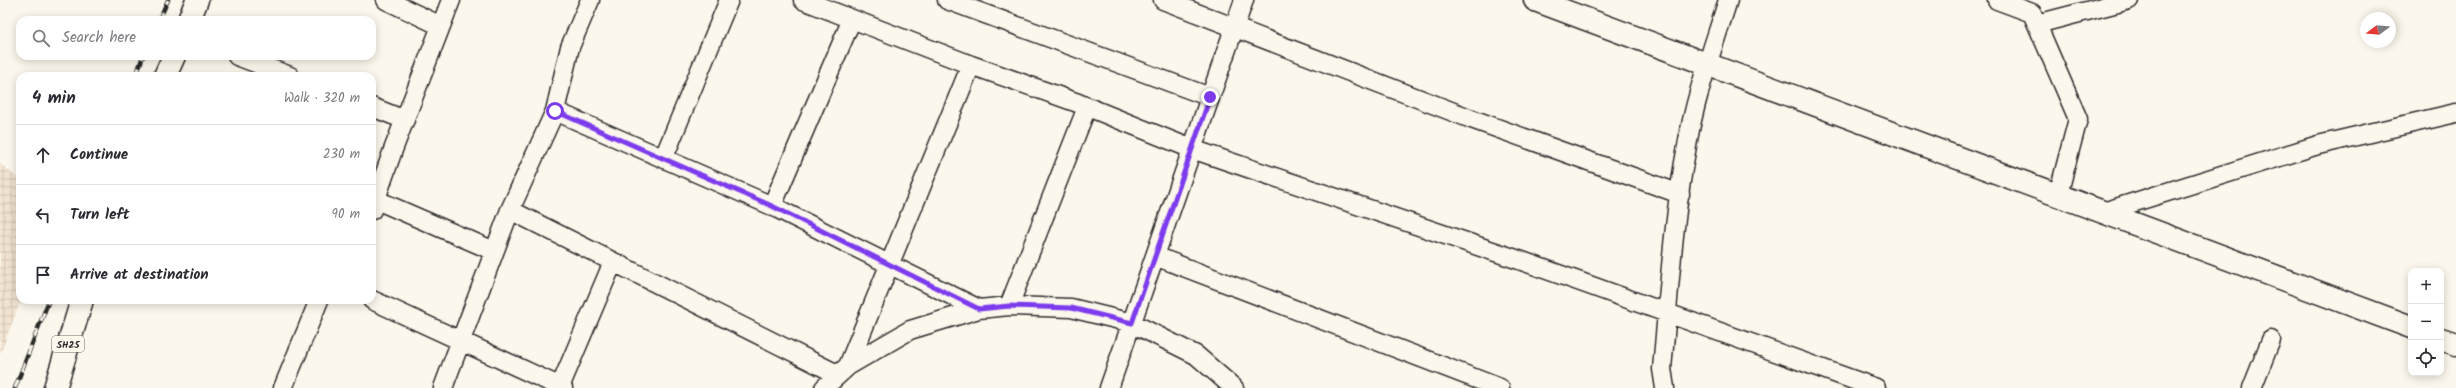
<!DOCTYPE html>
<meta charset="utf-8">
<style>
:root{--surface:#fff;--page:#f2f2f3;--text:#2b2b33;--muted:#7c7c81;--line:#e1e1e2}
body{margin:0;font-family:Kalam,sans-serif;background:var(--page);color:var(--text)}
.controls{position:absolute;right:12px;bottom:12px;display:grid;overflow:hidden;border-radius:8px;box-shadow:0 2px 10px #0003}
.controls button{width:36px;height:36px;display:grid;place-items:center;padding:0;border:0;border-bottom:1px solid var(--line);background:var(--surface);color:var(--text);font:20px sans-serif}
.compass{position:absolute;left:2360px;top:12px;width:36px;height:36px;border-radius:50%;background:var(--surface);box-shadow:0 2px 10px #0003;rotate:254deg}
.stop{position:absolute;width:12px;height:12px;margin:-9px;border:3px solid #7c3aed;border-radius:50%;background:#fff}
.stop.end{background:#7c3aed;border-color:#fff;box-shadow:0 1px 4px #0008}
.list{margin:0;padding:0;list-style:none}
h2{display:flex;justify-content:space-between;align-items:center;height:52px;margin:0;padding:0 16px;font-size:17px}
h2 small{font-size:13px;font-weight:400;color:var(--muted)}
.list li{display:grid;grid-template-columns:26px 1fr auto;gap:12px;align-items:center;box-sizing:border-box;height:60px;padding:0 16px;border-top:1px solid var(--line)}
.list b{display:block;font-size:15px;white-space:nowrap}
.list em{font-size:13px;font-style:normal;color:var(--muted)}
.icon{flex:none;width:22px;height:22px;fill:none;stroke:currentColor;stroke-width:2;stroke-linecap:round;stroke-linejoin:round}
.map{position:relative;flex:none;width:2456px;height:388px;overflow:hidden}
.search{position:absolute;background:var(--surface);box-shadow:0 2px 10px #0003;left:16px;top:16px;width:360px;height:44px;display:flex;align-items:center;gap:10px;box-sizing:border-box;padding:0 14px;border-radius:12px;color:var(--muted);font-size:15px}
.panel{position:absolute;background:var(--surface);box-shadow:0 2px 10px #0003;left:16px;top:72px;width:360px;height:232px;border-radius:12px}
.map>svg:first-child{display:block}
.industrial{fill:url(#industrial-grid)}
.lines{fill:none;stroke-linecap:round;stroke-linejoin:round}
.street-casing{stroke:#2b2b2b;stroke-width:21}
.secondary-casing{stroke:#2b2b2b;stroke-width:25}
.primary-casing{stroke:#2b2b2b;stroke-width:25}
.street{stroke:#fbf7ec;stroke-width:18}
.secondary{stroke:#fbf7ec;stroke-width:22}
.primary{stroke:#fbf7ec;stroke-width:22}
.rail-casing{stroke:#2b2b2b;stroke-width:4.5}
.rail{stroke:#fbf7ec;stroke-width:3;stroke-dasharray:9;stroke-linecap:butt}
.route{stroke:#7c3aed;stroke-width:5}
.labels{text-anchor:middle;stroke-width:3.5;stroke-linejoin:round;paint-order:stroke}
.shield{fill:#fbf7ec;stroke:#696865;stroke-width:1}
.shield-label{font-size:10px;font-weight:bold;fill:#2b2b2b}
</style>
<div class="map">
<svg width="2456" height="388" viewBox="0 0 2456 388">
<defs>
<pattern id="industrial-grid" width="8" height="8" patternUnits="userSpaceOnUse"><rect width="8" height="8" fill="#f2e3d0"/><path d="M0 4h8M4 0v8" fill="none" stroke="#d0c3b3"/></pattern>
</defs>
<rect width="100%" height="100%" fill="#fbf7ec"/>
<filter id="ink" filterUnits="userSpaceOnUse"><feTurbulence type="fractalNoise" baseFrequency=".025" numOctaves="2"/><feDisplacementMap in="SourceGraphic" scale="8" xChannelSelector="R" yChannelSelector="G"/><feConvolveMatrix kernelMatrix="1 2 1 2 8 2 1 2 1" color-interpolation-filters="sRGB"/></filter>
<g filter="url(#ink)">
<!-- industrial -->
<path class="industrial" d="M0,164L20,180L21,300L0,354Z"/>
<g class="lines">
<defs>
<path id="street" d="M386,0L441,26
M947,0L1210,97
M1163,0L1469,118L1680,194
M1997,0L2032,13L2078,119L2058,195
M2037,24L2129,0
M237,56L290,76
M971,65L1078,103L1192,149L1522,261L1876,388
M372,107L405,120
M555,111L772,206L979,309
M664,157L729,0
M372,198L494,251
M772,206L852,19L803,0
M372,210L393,150L451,0
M510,210L837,374
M2103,212L2318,145L2456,113
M1155,256L1500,388
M372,300L563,388
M1009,306L1087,107
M848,366L971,65L852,19
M560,387L613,262
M283,388L319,300
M443,388L510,210L555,111L570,47L590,0
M824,388L848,366L910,330L979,309L1009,306L1071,308L1132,323L1196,355L1234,388
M1109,388L1244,0
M1665,388L1662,369C1669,294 1673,219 1687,146C1695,96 1713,48 1728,0
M2252,388L2271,340"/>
<path id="secondary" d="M1535,0L2411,327
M2441,339L2456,344"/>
<path id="primary" d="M189,20L197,0
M165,76L174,56
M55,388L82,300"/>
</defs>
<!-- street casing -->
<use href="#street" class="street-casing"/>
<!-- secondary casing -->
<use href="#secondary" class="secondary-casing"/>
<!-- primary casing -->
<use href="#primary" class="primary-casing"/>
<!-- street -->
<use href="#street" class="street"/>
<!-- secondary -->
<use href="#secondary" class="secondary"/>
<!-- primary -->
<use href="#primary" class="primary"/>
<defs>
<path id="rail" d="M159,20L168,0
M136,76L143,56
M15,388L49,300"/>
</defs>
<!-- rail casing -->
<use href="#rail" class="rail-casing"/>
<!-- rail -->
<use href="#rail" class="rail"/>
</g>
</g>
<g class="lines" filter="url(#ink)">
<!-- route -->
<path class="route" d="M555,111L772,206L979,309L1009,306L1071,308L1132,323L1210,97"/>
</g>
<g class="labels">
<!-- shield labels -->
<rect class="shield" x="52" y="336" width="32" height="16" rx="3"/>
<g class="shield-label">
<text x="68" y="348">SH25</text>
</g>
</g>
</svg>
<div class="controls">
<button>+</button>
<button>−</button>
<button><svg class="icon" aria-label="locate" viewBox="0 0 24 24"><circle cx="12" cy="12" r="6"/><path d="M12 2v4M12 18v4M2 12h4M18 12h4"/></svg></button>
</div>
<svg class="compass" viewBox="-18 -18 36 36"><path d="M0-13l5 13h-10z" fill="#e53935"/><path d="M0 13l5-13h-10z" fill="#7c7c81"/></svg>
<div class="stop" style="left:555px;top:111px"></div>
<div class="stop end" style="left:1210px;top:97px"></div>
<div class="search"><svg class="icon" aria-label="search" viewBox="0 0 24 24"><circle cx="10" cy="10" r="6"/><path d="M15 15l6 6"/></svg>Search here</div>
<section class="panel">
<h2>4 min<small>Walk · 320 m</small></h2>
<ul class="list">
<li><svg class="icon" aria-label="ahead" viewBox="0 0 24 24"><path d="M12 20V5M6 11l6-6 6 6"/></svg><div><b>Continue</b></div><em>230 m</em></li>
<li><svg class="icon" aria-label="left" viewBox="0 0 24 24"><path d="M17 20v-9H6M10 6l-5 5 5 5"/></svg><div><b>Turn left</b></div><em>90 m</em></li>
<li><svg class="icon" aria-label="arrive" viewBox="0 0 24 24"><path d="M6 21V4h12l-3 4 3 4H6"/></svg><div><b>Arrive at destination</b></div></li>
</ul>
</section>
</div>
